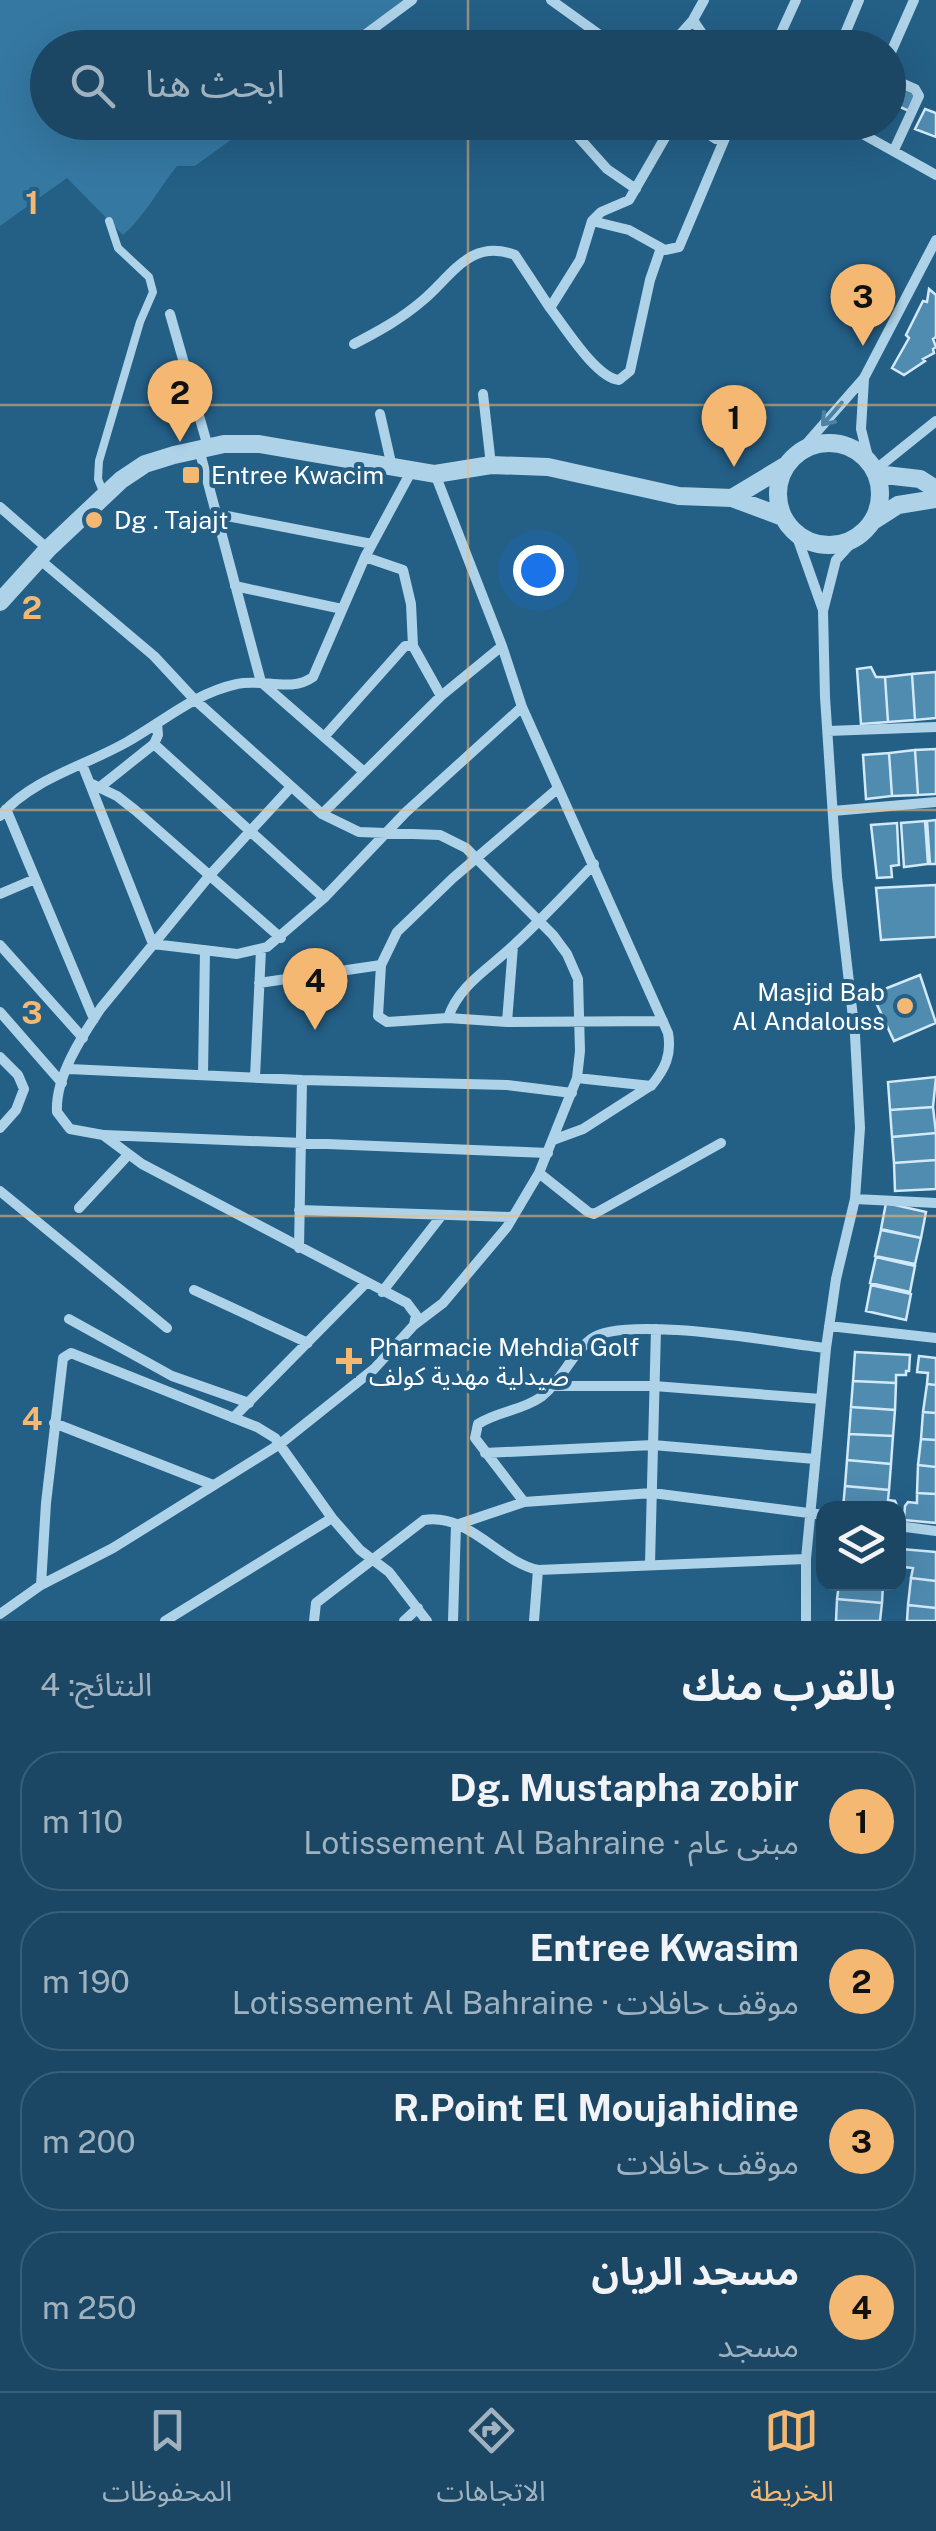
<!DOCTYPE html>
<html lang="ar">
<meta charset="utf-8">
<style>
:root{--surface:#1b4764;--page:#28516d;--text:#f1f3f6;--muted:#a0b2bf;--line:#395f78;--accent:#f4b872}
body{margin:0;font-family:"Public Sans","Noto Sans Arabic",sans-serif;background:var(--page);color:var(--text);direction:rtl}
.controls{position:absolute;right:30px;bottom:30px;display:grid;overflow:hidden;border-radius:20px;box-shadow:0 10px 40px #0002}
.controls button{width:90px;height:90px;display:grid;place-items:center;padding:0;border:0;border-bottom:2px solid var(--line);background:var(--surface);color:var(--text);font:50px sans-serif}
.you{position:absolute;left:538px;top:570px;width:35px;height:35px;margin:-25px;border:8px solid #fff;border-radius:50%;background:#1a73e8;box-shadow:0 0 0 15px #1a73e833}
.badge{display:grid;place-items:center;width:65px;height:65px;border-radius:50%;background:var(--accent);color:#111;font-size:32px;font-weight:700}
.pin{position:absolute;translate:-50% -82px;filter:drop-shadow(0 2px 5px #0008)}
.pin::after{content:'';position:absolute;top:52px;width:35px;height:30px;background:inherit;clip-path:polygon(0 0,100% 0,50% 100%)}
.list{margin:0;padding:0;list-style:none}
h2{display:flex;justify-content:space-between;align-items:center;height:130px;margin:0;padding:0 40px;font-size:42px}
h2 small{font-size:32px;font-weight:400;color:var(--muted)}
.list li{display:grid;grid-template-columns:65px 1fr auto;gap:30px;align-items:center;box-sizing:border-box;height:140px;margin:0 20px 20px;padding:0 20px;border:2px solid var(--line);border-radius:40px}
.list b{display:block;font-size:38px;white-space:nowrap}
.list p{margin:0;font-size:32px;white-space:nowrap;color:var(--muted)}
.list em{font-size:32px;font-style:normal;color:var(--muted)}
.icon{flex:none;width:55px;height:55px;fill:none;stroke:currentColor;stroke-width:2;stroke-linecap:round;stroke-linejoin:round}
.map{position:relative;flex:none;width:936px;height:1621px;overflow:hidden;direction:ltr}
.search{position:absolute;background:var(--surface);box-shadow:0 10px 40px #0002;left:30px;right:30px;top:30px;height:110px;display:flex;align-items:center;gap:25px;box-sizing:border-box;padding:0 35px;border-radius:55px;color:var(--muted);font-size:38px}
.sheet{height:770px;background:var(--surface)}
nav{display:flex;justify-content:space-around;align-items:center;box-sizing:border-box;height:140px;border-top:2px solid var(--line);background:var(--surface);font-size:28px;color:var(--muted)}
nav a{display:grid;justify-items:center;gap:5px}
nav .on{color:var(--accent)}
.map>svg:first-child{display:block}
.green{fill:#3578a2}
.building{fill:#508bb0;stroke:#d2e9f7;stroke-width:2.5}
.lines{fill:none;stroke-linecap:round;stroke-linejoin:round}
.service{stroke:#aed3e9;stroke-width:8}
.minor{stroke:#aed3e9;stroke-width:10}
.tertiary{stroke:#aed3e9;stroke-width:18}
.oneway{stroke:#4d82a4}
.grid{fill:none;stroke:#f4b872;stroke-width:2.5;stroke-opacity:0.55}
.poi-dot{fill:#f4b872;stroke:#245f86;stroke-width:4}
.labels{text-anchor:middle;stroke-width:8;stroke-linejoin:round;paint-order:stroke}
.poi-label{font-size:25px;fill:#fff;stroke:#245f86;text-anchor:start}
.grid-label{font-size:32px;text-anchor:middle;font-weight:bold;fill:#f4b872;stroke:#245f86;stroke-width:8;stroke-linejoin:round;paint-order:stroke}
</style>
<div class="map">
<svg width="936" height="1621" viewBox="0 0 936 1621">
<rect width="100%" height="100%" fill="#245f86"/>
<!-- green -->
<path class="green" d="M0,0H419L355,47L48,48V122L254,123L195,166H177C158,189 146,215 123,235L67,178L0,226Z"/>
<!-- building -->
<path class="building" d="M899,86L916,93L909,111L891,103Z
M925,109L936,113V137L915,129Z
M929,289L936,295V337L933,339L936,347L933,349L934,353L923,359L925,361L904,375L892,368L909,338L906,335L923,301L927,302Z
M871,667L876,677H885L888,722L861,724L857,669Z
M936,672V718L915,720L912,674Z
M912,674L915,720L888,722L885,677Z
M936,749V794L918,795L915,750Z
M915,750L918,795L892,796L889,753Z
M889,753L892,796L866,799L863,755Z
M936,820V864H930L927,821Z
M925,821L928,864L904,867L901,823Z
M897,823L899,865L891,866L892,877L877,878L871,825Z
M936,885V937L881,940L876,888Z
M920,975L936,1023L894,1041L872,994Z
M936,1077L933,1107L890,1110L888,1082Z
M933,1107L936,1133L892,1137L890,1110Z
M936,1133V1160L894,1163L892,1137Z
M936,1160V1189L895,1191L894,1163Z
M886,1203L926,1212L921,1238L881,1229Z
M881,1230L921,1238L915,1264L875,1256Z
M876,1257L915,1266L910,1292L870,1283Z
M871,1285L911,1294L906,1320L866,1311Z
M855,1352L910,1355L909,1371H906V1375H896V1383L853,1381Z
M919,1356L936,1358V1385L927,1384L928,1373L917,1372Z
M853,1381L896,1383L895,1410L851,1407Z
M927,1384L936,1385V1413L923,1412Z
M851,1407L895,1410L893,1436L849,1434Z
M923,1412L936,1413V1440L921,1439Z
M849,1434L893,1436L891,1464L847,1460Z
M921,1439L936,1440V1467L918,1465Z
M847,1460L891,1464L889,1490L845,1486Z
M918,1465L936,1467V1494L917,1493Z
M845,1486L889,1490L888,1500L895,1501L898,1508H843Z
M917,1493L936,1494V1523L904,1520L905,1506L908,1502L917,1503Z
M901,1549L936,1552V1581L911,1578L913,1568L903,1567L900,1562Z
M911,1578L936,1581V1608L908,1605Z
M839,1584H883L882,1603L837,1599Z
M837,1599L882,1603L880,1621H836Z
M908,1605L936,1608V1621H907Z"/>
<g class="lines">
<!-- service -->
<path class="service" d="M104,494L98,479L99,461L140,322L153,292L149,277L118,248L109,221"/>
<!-- minor -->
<path class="minor" d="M551,0L618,48
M693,20L712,48
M347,48L412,0
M668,48L693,20L704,0
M774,48L796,0
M839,48L859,0
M888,59L914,0
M888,77L915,89L919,96L894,150
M565,122L607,169L636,189
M690,122L716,139L732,134L741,122
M775,122L792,133L802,130L809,122
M841,122L936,175
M592,221L629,230L665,250L679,247L725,138
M661,248L650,280L630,371L619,380C596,378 565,327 550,308L580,260L592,221L601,212L629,200L674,122
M170,314L208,447
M354,344C379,331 401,319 422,301C452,276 470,238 515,255L550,308
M864,379L861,429L869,461
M483,394L491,465
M380,414L392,467
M199,449L261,682L363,771
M800,451L864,378L936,240
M875,470L936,421
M435,474L502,646L522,707L668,1033C672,1055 665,1069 651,1086L577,1078
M0,507L48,549
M217,514L372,544
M796,534L823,610
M365,557L403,570L411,604L413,646
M235,586L342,609
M828,731L936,727
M324,737L405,646H413L441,696
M154,744L324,898
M82,764L153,944L237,954L267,947L324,898L406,812L522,707
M92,784L117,796L135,810L281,938
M100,787L154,744L158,735L157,723
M290,788L210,875L101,1008C82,1036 55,1077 57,1112L70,1129L103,1135L142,1164L407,1303L416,1315L414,1325
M556,790L453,878L397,932L381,965L378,1016L387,1022L448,1018L507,1022L663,1021
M6,809L94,1019
M833,811L936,802
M322,814L441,696L502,646
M0,816C33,778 85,766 127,742C164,721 195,693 237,684C262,678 291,693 313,677L365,557L412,470
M0,894L35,879
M0,945L83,1038
M259,983L381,965
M0,1012L62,1083
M448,1018C459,984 492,967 516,943C543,918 568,891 594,864
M507,1022L513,946
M0,1057L18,1075L24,1089L16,1110L0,1128
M69,1069L302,1080L507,1085L572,1093
M203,1075L205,950
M255,1077L261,950
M104,1135L548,1153
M553,1140L583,1129L650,1086
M539,1173L588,1212L594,1214L721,1143
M0,1191L167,1328
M855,1199L936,1203
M79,1208L128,1155
M299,1210L512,1217
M299,1248L302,1080
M194,1290L308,1343
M382,1292L442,1215
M69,1319L172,1376L249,1403
M829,1326L936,1338
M555,1386H654L821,1399
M233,1418L366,1283
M54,1423L213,1485
M485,1453L653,1445L815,1459
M824,1515L652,1493L524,1502L475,1438L478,1424C498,1411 521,1411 541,1397C562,1381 571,1354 591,1339C623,1314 781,1343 826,1348
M898,1526L936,1531
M650,1564L656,1329
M41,1585L46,1503L63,1358L71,1353L257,1427L275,1438L332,1518L360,1550L389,1572L427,1621
M0,1614L41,1585L113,1548L280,1444L374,1369L414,1325L443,1303L507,1227L539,1173L577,1078L580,1051L578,979L567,954L553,935L466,848L440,835L359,832L322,814L194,699L154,656L39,559
M165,1621L332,1518
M314,1621L316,1603L424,1520C469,1513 498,1561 538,1570L806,1559
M404,1621L418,1608
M453,1621L456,1525L524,1502
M534,1621L538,1570
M806,1621V1559L826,1348L836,1279L855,1199L860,1128L855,1035L837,877L825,697L823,611L836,560L857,537"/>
<!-- tertiary -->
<path class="tertiary" d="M778 494a51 51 0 1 1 102 0a51 51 0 1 1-102 0Z
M876,474L920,479L936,489
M732,498L785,466
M873,521L898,505L936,499
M0,602L48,549L121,480L145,464L174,455L224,444H259L435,474L491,465L548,467L679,496L732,498L783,517"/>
</g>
<!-- one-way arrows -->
<defs><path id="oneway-shaft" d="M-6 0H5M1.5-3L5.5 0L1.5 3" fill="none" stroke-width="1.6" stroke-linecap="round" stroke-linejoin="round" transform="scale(2.5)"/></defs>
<use class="oneway" href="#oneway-shaft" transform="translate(832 414) rotate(131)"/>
<!-- grid -->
<path class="grid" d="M468,0V48M468,122V1621M0,405H936M0,810H936M0,1216H936"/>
<!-- markers -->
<g class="poi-dot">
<rect x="181" y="465" width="20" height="20" rx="5"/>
<circle cx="94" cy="520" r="10"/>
<circle cx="905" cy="1006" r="10"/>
<path d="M344 1346h10v10h10v10h-10v10h-10v-10h-10v-10h10z"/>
</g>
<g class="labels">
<!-- poi labels -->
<g class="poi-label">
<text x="211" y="484">Entree Kwacim</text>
<text x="114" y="529">Dg . Tajajt</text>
<text x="885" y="1001" text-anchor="end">Masjid Bab<tspan x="885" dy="29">Al Andalouss</tspan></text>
<text x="369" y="1356">Pharmacie Mehdia Golf<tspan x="369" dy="29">صيدلية مهدية كولف</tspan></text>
</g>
</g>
<g class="grid-label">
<text x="32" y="214">1</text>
<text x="32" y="619">2</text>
<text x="32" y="1024">3</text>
<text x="32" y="1430">4</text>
</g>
</svg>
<div class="controls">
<button><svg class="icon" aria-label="layers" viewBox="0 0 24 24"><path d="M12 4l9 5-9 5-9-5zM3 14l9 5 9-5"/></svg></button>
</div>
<div class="you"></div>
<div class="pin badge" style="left:734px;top:467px">1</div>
<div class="pin badge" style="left:180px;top:442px">2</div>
<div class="pin badge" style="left:863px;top:346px">3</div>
<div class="pin badge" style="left:315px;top:1030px">4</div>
<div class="search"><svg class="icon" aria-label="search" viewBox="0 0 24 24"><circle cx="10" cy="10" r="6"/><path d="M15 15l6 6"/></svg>ابحث هنا</div>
</div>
<section class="sheet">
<h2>بالقرب منك<small>النتائج: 4</small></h2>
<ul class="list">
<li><span class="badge">1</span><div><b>Dg. Mustapha zobir</b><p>مبنى عام · Lotissement Al Bahraine</p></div><em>110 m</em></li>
<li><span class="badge">2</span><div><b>Entree Kwasim</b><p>موقف حافلات · Lotissement Al Bahraine</p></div><em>190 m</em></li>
<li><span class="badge">3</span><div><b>R.Point El Moujahidine</b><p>موقف حافلات</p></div><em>200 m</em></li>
<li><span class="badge">4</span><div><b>مسجد الريان</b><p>مسجد</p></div><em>250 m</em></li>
</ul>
</section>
<nav>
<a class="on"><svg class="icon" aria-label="map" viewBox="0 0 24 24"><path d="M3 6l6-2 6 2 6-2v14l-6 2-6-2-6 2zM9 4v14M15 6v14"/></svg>الخريطة</a>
<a><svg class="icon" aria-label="directions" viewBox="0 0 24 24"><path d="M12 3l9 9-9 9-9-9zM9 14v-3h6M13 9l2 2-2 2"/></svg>الاتجاهات</a>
<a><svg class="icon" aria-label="saved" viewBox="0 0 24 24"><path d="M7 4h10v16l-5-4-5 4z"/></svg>المحفوظات</a>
</nav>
